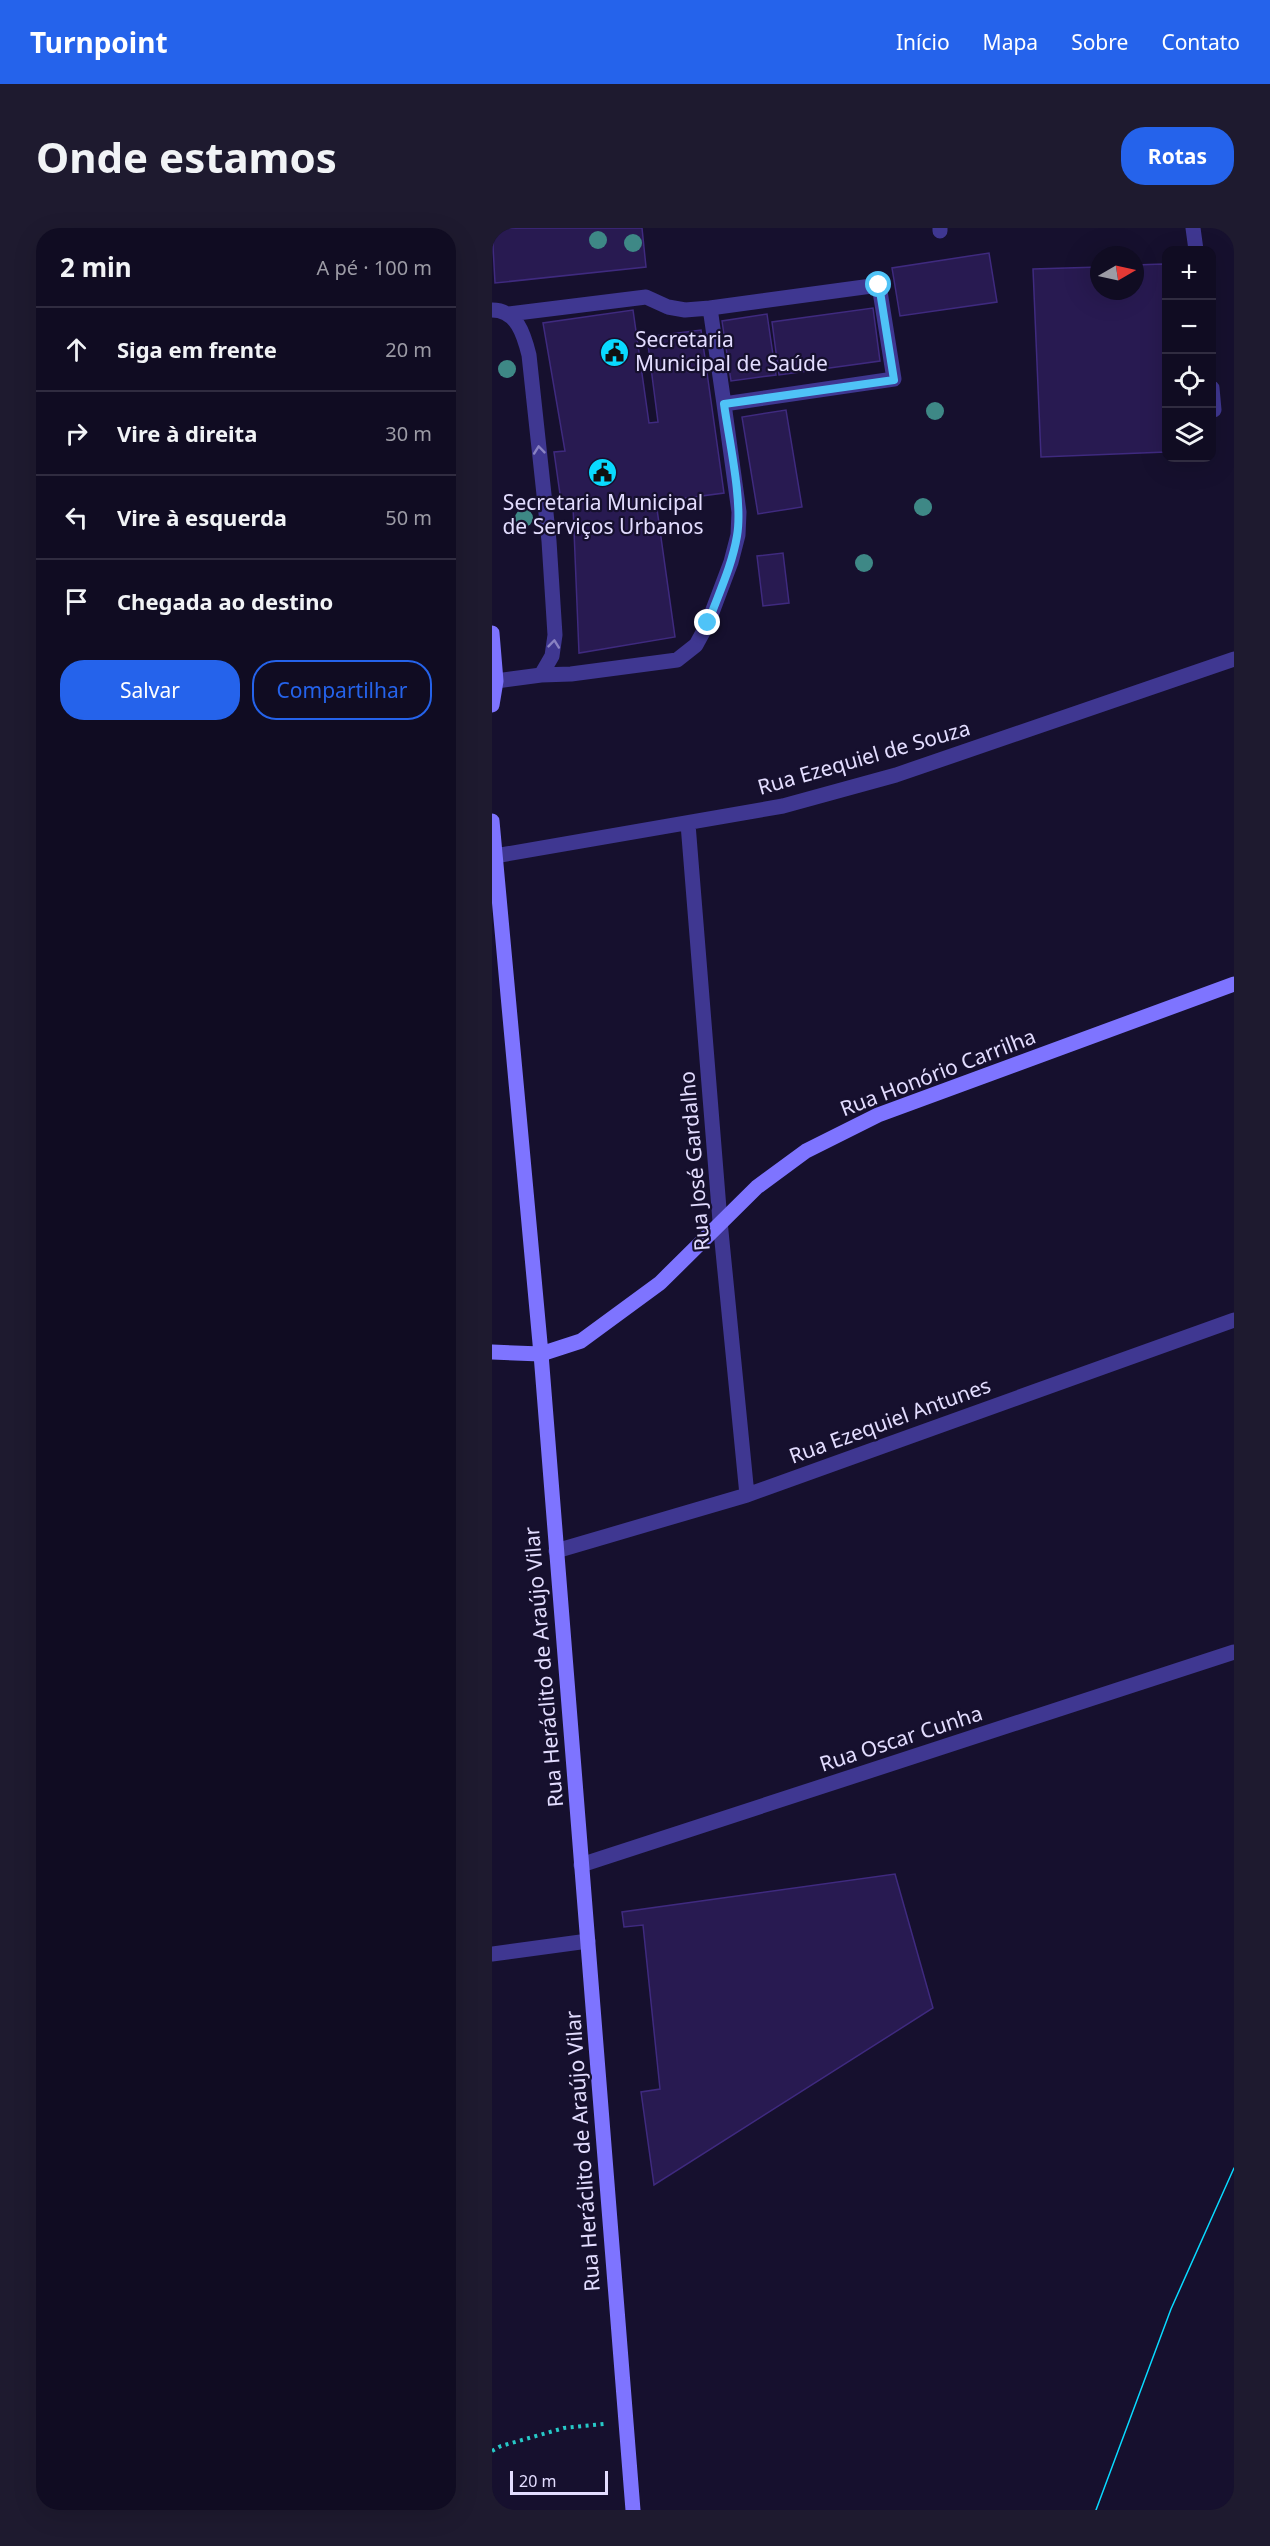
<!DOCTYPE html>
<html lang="pt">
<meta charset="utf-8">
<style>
:root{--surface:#100c22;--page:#1e1a2f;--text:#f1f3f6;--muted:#9c9ba5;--line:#302c40;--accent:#2563eb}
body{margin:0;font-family:"Noto Sans",sans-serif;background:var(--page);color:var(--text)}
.controls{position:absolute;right:18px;top:18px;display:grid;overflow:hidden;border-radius:12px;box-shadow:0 6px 24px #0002}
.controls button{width:54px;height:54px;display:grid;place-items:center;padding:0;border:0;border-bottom:2px solid var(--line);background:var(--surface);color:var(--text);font:30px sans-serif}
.compass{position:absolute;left:598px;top:18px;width:54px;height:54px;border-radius:50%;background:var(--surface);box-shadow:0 6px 24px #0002;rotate:81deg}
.scale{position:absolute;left:18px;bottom:15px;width:98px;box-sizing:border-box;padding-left:6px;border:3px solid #e3ddff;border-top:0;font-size:16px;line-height:21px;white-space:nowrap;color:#e3ddff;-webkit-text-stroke:4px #16102e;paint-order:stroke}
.stop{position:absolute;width:18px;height:18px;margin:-14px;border:4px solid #4fc3f7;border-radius:50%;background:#fff}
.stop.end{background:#4fc3f7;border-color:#fff;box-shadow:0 2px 6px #0008}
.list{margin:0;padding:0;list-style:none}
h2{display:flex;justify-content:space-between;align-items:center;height:78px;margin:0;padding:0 24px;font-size:26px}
h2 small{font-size:20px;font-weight:400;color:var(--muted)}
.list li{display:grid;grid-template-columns:39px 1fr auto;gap:18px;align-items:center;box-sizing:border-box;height:84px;padding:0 24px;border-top:2px solid var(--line)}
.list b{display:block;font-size:22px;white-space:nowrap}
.list em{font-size:20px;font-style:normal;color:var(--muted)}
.actions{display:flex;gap:12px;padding:18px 24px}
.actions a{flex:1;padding:14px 0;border:2px solid var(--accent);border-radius:24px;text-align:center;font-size:21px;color:var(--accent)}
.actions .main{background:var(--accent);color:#fff}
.icon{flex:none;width:33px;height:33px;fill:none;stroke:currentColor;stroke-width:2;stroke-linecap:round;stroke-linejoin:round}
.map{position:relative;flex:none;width:742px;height:2282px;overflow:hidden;border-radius:24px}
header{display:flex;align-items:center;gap:36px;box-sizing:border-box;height:84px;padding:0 30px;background:var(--accent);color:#fff}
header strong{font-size:28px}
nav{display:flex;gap:33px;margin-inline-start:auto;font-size:21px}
.intro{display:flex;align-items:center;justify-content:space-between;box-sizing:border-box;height:144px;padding:0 36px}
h1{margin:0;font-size:42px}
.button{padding:15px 27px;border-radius:24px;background:var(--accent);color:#fff;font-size:21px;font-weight:700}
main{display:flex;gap:36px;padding:0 36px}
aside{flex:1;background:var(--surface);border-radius:24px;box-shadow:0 6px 24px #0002}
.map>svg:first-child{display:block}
.building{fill:#281a51;stroke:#3f2a7f;stroke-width:1.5}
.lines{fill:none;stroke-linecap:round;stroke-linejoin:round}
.path{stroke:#27c9c7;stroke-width:4;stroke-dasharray:3 4.5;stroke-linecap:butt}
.lane{stroke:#3f3791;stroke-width:15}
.street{stroke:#3f3791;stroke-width:15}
.secondary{stroke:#7e74ff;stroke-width:15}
.tram{stroke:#09daff;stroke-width:1.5}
.tree{fill:#3e8886}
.oneway{stroke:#8982c2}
.route{stroke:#4fc3f7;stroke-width:8}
.labels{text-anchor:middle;stroke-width:4.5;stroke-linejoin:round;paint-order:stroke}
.poi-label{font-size:21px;fill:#e3ddff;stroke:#16102e;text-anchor:start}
.street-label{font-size:21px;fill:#e3ddff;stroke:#16102e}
</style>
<header>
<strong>Turnpoint</strong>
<nav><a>Início</a><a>Mapa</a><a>Sobre</a><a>Contato</a></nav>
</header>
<div class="intro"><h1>Onde estamos</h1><a class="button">Rotas</a></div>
<main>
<aside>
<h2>2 min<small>A pé · 100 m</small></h2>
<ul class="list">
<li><svg class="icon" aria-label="ahead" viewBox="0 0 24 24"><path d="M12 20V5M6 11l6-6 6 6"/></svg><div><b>Siga em frente</b></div><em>20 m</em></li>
<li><svg class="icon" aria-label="right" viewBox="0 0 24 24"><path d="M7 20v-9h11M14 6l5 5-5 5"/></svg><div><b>Vire à direita</b></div><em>30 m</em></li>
<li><svg class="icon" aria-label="left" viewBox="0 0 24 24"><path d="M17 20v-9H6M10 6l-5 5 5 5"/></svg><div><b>Vire à esquerda</b></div><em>50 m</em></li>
<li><svg class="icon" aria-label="arrive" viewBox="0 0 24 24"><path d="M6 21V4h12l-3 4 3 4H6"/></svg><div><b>Chegada ao destino</b></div></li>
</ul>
<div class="actions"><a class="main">Salvar</a><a>Compartilhar</a></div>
</aside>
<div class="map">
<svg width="742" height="2282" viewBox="0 0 742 2282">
<rect width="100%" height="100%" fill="#16102e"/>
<!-- building -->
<path class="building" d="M0,0H150L154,39L3,55Z
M497,25L505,74L408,88L400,40Z
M671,36L674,122V224L549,229L541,41L607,39V63H643V37Z
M381,80L388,133L287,147L280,94Z
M141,82L157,195L166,194L155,109L209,102L232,265L164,274L183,409L87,425L81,278L70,280L62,224L73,223L51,95Z
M275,86L284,147L239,153L230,93Z
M294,182L310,279L266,286L250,189Z
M291,325L297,375L271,378L265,328Z
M403,1646L441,1780L162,1957L149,1864L168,1861L151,1697L132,1699L130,1684Z"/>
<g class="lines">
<!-- path -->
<path class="path" d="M0,2223L9,2218L72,2200L112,2196"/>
<!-- lane -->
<path class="lane" d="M701,0L704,22
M218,80L232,176
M0,82C25,82 32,107 37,127L57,313L63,407L60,428L49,447L4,453
M17,86L154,69L176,79L193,82L218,80L387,57L402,151L232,176L247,284L246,307L239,334L216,395L204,417L185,432L79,446L49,447
M720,160L722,182"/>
<!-- street -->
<path class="street" d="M448,0V3
M196,596L228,993L255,1267
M3,628L291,578L404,547L742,431
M64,1323L255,1267L742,1092
M89,1637L742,1424
M0,1726L96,1713"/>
<!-- secondary -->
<path class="secondary" d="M0,405L4,453L0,477
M0,593L49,1126L141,2282
M0,1124L49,1126L89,1113L168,1055L265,959L314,923L386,887L742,756"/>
<!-- tram -->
<path class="tram" d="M604,2282L679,2081L742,1940"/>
</g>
<!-- trees -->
<g class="tree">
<circle cx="106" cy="12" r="9"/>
<circle cx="141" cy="15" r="9"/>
<circle cx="15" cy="141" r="9"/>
<circle cx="443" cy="183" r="9"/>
<circle cx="431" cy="279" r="9"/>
<circle cx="32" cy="290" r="9"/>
<circle cx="372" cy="335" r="9"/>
</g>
<!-- one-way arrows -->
<defs><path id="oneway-chevron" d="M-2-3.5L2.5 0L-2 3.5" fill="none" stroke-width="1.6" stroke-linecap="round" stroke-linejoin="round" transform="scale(1.5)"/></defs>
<g class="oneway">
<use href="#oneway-chevron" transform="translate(47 222) rotate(-96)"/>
<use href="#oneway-chevron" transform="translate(62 416) rotate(-84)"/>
</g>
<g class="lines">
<!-- route -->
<path class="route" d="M216,395C226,367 240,338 245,308C251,274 237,212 232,176L402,152L387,57"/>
</g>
<!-- icons -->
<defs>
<symbol id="civic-disc" viewBox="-11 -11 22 22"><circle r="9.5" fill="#09daff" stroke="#16102e"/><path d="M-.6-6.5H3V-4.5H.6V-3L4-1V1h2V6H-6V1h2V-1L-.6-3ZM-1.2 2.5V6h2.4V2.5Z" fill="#111"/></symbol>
</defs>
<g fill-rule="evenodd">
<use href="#civic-disc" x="106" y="108" width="33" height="33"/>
<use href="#civic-disc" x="94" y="228" width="33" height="33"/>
</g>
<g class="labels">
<!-- poi labels -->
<g class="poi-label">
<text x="143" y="119">Secretaria<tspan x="143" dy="24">Municipal de Saúde</tspan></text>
<text x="111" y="282" text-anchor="middle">Secretaria Municipal<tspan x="111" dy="24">de Serviços Urbanos</tspan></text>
</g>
<!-- street labels -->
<g class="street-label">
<text transform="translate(372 530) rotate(-16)" y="7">Rua Ezequiel de Souza</text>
<text transform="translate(446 845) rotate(-21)" y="7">Rua Honório Carrilha</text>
<text transform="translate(203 933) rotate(-95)" y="7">Rua José Gardalho</text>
<text transform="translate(398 1193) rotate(-20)" y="7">Rua Ezequiel Antunes</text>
<text transform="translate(52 1439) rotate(-95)" y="7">Rua Heráclito de Araújo Vilar</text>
<text transform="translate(409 1511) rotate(-18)" y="7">Rua Oscar Cunha</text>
<text transform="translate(91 1923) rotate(-94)" y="7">Rua Heráclito de Araújo Vilar</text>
</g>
</g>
</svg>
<div class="controls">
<button>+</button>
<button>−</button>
<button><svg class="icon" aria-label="locate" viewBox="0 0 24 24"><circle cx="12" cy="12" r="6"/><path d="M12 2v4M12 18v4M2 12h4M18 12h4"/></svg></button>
<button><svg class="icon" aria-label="layers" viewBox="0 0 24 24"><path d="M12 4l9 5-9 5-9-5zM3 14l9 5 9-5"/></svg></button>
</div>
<svg class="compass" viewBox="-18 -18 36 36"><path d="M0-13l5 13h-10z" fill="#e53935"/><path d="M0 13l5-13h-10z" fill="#9c9ba5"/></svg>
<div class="scale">20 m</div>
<div class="stop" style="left:387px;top:57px"></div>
<div class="stop end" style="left:216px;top:395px"></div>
</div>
</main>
